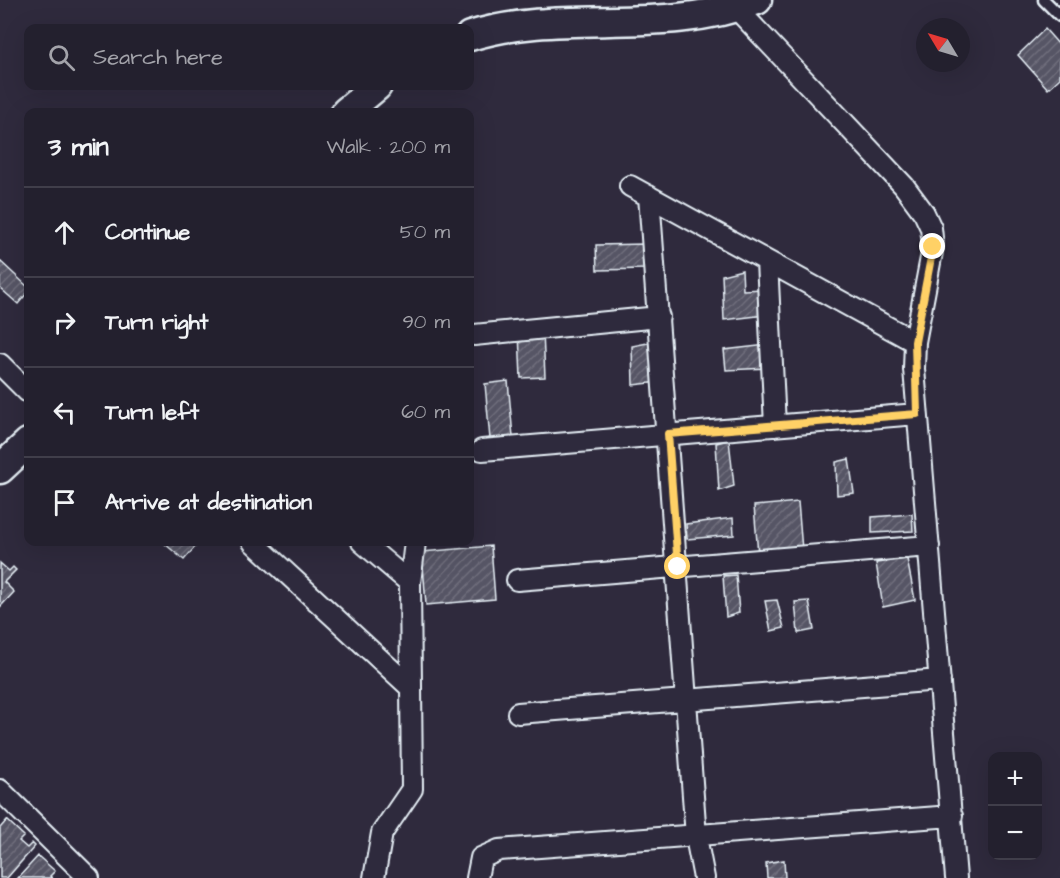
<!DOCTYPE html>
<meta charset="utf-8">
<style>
:root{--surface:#23202e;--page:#2f2d3a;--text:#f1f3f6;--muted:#a3a3aa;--line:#403e4a}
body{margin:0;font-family:"Architects Daughter",sans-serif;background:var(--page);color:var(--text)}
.controls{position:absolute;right:18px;bottom:18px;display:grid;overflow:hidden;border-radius:12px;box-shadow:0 6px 24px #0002}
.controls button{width:54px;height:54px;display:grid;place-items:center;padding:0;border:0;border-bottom:2px solid var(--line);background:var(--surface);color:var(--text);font:30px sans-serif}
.compass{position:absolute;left:916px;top:18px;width:54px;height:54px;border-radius:50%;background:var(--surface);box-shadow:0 6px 24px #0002;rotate:308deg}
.stop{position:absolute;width:18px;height:18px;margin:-14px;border:4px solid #ffd166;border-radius:50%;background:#fff}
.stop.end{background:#ffd166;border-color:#fff;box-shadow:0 2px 6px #0008}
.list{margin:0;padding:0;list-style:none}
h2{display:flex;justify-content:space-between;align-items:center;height:78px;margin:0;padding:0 24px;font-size:26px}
h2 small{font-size:20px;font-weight:400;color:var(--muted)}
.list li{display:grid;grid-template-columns:39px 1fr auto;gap:18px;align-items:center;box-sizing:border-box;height:90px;padding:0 24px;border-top:2px solid var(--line)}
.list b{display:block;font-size:22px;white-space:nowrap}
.list em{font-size:20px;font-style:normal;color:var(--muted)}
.icon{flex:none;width:33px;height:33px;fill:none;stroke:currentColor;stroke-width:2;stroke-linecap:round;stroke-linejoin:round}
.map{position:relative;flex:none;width:1060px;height:878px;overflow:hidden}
.search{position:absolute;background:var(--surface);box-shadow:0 6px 24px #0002;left:24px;top:24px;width:450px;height:66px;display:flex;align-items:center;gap:15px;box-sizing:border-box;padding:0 21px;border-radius:12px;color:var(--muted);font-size:22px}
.panel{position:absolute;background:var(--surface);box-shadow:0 6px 24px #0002;left:24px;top:108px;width:450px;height:438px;border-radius:12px}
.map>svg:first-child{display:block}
.building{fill:url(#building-hatch);stroke:#e8f1f8;stroke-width:1.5}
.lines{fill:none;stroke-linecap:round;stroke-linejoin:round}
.lane-casing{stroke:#e8f1f8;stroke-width:15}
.street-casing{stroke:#e8f1f8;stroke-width:24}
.secondary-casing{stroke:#e8f1f8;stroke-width:33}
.lane{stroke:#2f2a3d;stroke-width:10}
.street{stroke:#2f2a3d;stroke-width:20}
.secondary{stroke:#2f2a3d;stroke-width:28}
.route{stroke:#ffd166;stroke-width:8}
</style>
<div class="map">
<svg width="1060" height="878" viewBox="0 0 1060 878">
<defs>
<pattern id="building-hatch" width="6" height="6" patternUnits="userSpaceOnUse" patternTransform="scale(1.5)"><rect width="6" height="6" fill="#575565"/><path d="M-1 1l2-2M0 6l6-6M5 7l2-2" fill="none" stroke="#6f6e7c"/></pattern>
</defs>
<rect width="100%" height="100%" fill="#2f2a3d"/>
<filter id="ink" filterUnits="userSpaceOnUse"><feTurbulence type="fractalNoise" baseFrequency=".0167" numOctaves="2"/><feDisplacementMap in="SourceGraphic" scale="12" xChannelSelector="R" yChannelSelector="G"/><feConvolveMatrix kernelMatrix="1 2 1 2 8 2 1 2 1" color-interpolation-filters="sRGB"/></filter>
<g filter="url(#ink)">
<!-- building -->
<path class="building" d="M1045,29L1060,46V78L1048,89L1018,55Z
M646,244V269L597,270L596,245Z
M0,261L28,287V292L18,304L0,288Z
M742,270L743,290L763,289L765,315L724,320L722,275Z
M543,332L545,377L521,378L519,333Z
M653,342L659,382L633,385L632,346Z
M767,345L768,368L726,370L724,350Z
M508,381L513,437L490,439L485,384Z
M729,440L734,486L719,491L716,443Z
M849,459L854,493L837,495L836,462Z
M798,502L802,550L758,554L754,506Z
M912,514L913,531L872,533V517Z
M733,518L734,535L687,539L686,524Z
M167,542H188L195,547L184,560L165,544Z
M491,546L495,599L426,605L422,552Z
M907,559L915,600L883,607L876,563Z
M0,563L9,571L13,567L16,570L4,582L14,592L0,607Z
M736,575L739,613L726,617L723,576Z
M777,600L784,628L771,631L765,601Z
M809,601L814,630L798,633L795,602Z
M7,820L24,836L19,841L27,848L32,843L35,846L7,878H0V828Z
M38,856L55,871L50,876L52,878H18Z
M784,860L785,878H767L766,863Z"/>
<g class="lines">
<defs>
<path id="lane" d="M1044,0L1060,16"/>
<path id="street" d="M736,8L904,186L924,213L931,228L933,247L915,342L914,369L956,878
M630,186L915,342
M649,196L696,837L704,878
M767,261L775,426
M474,335L659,317
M0,364L28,392
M482,450L917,414
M253,542L411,688
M362,542L410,583
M517,580L929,546
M518,713L940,680
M0,790L89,878
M374,878L382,833L412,789L410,583L415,542
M477,878L481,858L499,850L952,816"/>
<path id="secondary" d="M470,36C563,7 663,37 757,0
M346,112L377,86
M0,469L28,443"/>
</defs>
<!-- lane casing -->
<use href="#lane" class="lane-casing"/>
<!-- street casing -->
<use href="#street" class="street-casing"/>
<!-- secondary casing -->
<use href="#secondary" class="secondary-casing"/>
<!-- lane -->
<use href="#lane" class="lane"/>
<!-- street -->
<use href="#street" class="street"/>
<!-- secondary -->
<use href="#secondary" class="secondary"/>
</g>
</g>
<g class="lines" filter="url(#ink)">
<!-- route -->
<path class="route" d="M678,567L668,434L917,414L915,342L933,247"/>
</g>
</svg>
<div class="controls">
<button>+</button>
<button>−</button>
</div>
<svg class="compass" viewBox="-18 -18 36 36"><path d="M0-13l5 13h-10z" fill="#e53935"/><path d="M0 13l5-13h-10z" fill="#a3a3aa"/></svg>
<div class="stop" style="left:678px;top:567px"></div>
<div class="stop end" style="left:933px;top:247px"></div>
<div class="search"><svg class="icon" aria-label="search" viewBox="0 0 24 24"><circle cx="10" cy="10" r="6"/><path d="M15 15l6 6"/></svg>Search here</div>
<section class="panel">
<h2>3 min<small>Walk · 200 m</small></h2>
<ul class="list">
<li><svg class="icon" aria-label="ahead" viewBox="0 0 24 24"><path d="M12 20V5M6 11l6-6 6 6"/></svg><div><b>Continue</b></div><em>50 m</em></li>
<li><svg class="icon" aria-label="right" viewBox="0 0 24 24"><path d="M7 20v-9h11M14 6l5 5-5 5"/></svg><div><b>Turn right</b></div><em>90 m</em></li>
<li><svg class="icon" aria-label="left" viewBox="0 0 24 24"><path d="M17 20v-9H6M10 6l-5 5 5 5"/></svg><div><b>Turn left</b></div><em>60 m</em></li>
<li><svg class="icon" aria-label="arrive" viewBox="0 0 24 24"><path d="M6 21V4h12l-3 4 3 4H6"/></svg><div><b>Arrive at destination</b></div></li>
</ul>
</section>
</div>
